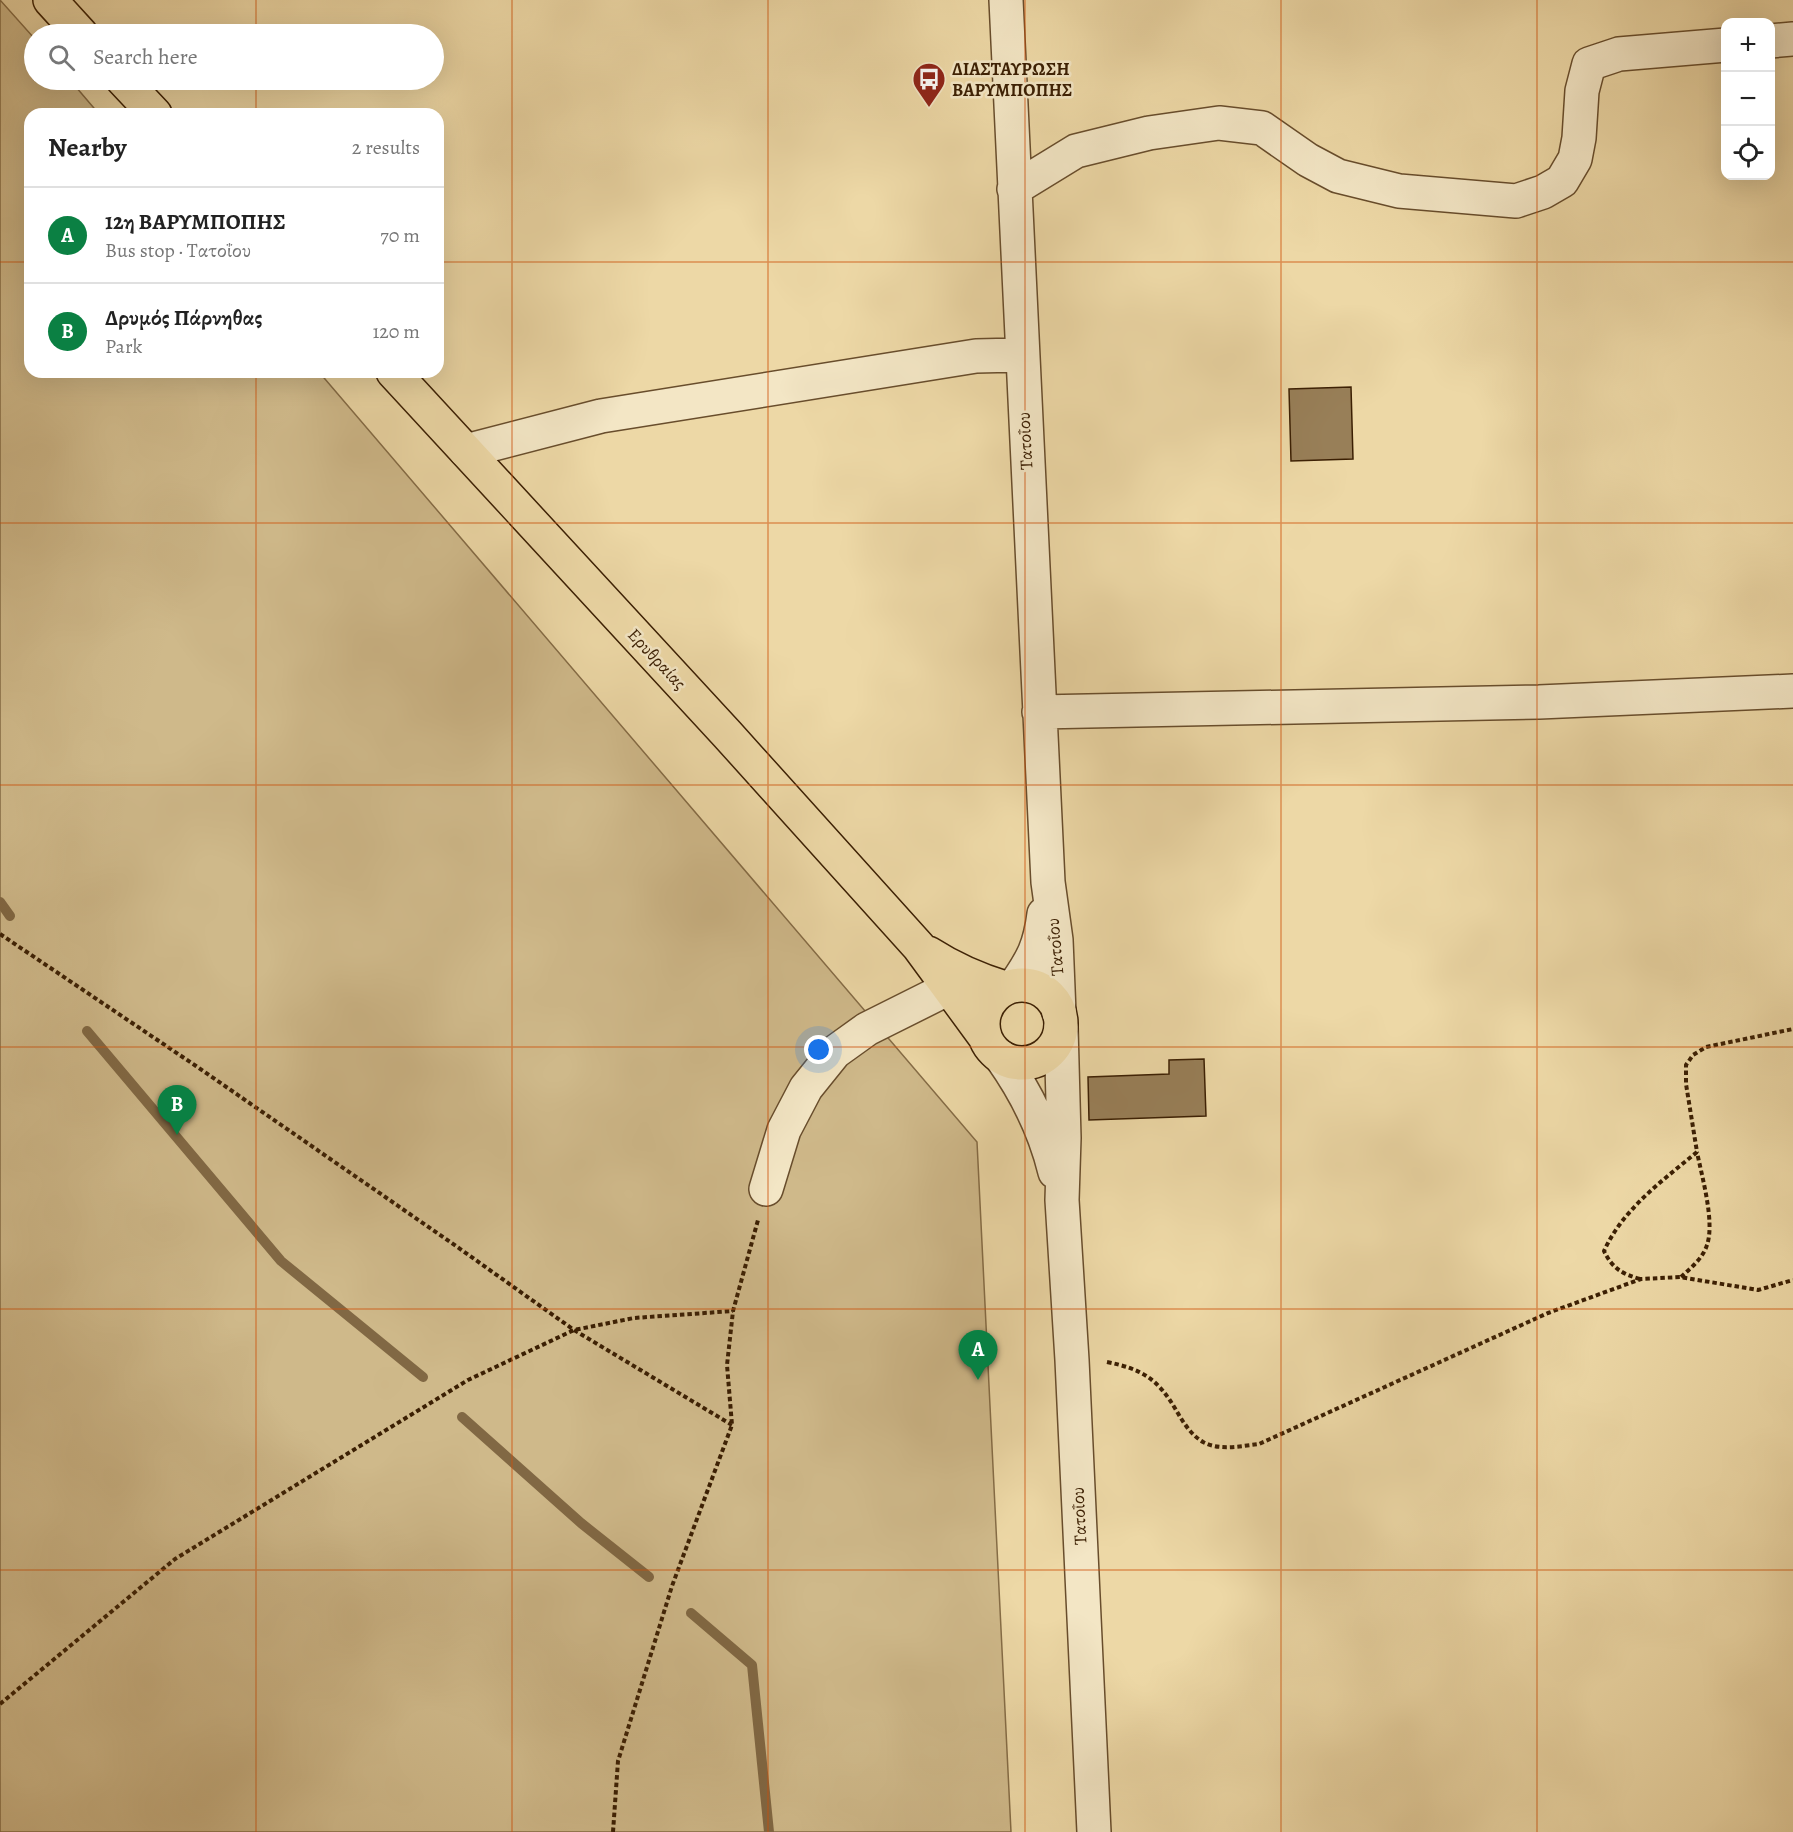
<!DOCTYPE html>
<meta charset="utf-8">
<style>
:root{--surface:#fff;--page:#f6f6f6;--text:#222;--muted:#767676;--line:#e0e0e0;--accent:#0b8043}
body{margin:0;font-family:Alegreya,serif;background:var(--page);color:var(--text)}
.controls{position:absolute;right:18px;top:18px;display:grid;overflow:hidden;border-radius:12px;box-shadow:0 6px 24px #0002}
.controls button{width:54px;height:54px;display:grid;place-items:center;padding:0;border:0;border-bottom:2px solid var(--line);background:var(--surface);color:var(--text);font:30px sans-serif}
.you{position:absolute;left:819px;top:1050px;width:21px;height:21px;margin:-15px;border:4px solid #fff;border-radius:50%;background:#1a73e8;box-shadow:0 0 0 9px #1a73e833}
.badge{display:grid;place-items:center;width:39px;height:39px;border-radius:50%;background:var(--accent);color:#fff;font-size:20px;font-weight:700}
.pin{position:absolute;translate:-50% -50px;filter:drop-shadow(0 2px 3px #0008)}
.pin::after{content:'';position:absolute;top:32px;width:21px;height:18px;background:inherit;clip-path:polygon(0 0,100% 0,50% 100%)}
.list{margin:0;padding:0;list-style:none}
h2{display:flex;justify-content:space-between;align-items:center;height:78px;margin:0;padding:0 24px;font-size:26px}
h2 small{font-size:20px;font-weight:400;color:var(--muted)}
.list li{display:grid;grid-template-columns:39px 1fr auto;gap:18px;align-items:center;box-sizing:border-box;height:96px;padding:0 24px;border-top:2px solid var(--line)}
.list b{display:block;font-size:22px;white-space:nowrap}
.list p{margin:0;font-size:20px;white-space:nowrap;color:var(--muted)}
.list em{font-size:20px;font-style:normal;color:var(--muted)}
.icon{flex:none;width:33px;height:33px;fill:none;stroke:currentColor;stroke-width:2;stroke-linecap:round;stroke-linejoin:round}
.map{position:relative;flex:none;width:1793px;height:1832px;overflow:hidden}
.search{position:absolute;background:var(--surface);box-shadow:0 6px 24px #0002;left:24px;top:24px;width:420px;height:66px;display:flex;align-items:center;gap:15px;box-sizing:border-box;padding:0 21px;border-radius:33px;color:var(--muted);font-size:22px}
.panel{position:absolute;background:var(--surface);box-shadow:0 6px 24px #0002;left:24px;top:108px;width:420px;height:270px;border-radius:18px}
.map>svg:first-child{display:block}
.green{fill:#cfb98a;stroke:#856c46;stroke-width:1.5}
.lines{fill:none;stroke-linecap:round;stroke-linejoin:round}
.stream{stroke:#816844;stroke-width:10}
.building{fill:#987f58;stroke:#3b1f03;stroke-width:1.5}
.minor-casing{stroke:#684d2c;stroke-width:36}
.major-casing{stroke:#3b1f03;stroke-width:36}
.path{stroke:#3b1f03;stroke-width:4;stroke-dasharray:4.5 3;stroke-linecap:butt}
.minor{stroke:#f3e6c5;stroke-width:33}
.major{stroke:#edd8a6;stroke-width:33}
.grid{fill:none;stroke:#ce500b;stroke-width:1.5;stroke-opacity:0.55}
.labels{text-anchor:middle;stroke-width:5;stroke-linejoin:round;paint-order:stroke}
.poi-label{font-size:18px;font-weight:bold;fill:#3b1f03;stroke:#f3e6c5;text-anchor:start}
.street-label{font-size:18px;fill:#3b1f03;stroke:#f3e6c5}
</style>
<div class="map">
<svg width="1793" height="1832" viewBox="0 0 1793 1832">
<rect width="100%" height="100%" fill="#edd8a6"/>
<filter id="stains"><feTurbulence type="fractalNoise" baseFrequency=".00333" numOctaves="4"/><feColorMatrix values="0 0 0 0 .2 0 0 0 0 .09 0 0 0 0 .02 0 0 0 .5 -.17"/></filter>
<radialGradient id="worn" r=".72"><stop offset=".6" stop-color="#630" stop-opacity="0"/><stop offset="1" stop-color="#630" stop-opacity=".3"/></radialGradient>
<!-- green -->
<path class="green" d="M0,0L34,38V80H70L99,114H30V372H319L977,1142L1011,1832H0Z"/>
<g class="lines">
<!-- stream -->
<path class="stream" d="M0,902L10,916
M87,1031L281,1261L423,1377
M462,1417L581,1523L649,1577
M691,1613L752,1665L769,1832"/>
</g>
<!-- building -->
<path class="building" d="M1351,387L1353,459L1291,461L1289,389Z
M1204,1059L1206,1116L1089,1120L1088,1077L1169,1074V1060Z"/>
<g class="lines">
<defs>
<path id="minor" d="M1006,0L1048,882L1056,940L1059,1013
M1770,41L1793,39
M1014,189L1076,151L1149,133L1219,123L1262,128L1308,160L1338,176L1399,191L1516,201L1543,192L1562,181L1575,159L1579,138L1582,91L1589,64L1619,54L1726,45
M466,451L601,416L976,356L1021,355
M1039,712L1539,702L1793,691
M1015,985C1033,959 1040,946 1044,914
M1061,1027L1064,1138L1062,1200L1072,1360L1094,1832
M1001,1057C1026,1092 1045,1131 1055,1172
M766,1189L784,1130L806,1088L835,1052L867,1029L949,988"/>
<path id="major" d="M50,0L81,34
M123,80L155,114
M393,372L727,734L919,947L985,1037
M928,953C953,969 978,980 1005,988
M983 1024a39 39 0 1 1 78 0a39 39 0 1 1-78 0Z"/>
</defs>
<!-- minor casing -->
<use href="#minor" class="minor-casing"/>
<!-- major casing -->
<use href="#major" class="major-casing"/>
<!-- path -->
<path class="path" d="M0,934L196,1066L456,1246L574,1330L732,1425
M1681,1277C1691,1268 1703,1258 1707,1245C1715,1222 1702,1177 1697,1152
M1640,1279C1622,1274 1612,1268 1604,1251C1623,1209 1662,1181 1697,1152L1686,1084V1065L1693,1055L1706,1047L1793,1029
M1107,1362C1142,1369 1158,1379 1176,1410C1183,1422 1191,1435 1203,1442C1219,1451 1241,1446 1259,1444L1548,1313L1641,1279L1680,1277L1758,1290L1793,1280
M0,1704L175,1559L468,1380L574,1330L634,1318L733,1311
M613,1832L618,1761L672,1586L732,1425L727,1365L733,1311L758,1220"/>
<!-- minor -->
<use href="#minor" class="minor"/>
<!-- major -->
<use href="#major" class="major"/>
</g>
<!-- grid -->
<path class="grid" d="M256,0V34M512,0V1832M768,0V1832M1025,0V1832M1281,0V1832M1537,0V1832M256,80V114M0,262H30M438,262H1793M256,372V1832M0,523H1793M0,785H1793M0,1047H1793M0,1309H1793M0,1570H1793"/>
<!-- icons -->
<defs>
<symbol id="bus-pin" viewBox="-11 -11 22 30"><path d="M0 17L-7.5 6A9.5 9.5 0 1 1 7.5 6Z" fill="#8f2418" stroke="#f3e6c5"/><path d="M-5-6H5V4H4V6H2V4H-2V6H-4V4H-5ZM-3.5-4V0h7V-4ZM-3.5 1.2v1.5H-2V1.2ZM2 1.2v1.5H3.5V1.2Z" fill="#fff"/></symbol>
</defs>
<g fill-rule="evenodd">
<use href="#bus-pin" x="910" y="60" width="38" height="52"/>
</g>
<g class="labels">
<!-- poi labels -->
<g class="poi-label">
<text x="952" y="75">ΔΙΑΣΤΑΥΡΩΣΗ<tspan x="952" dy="21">ΒΑΡΥΜΠΟΠΗΣ</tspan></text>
</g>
<!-- street labels -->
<g class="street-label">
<text transform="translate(1025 441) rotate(-93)" y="6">Τατοΐου</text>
<text transform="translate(657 659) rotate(47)" y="6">Ερυθραίας</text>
<text transform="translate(1055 947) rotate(-95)" y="6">Τατοΐου</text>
<text transform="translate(1079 1516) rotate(-93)" y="6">Τατοΐου</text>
</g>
</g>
<rect width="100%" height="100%" filter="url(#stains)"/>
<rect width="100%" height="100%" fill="url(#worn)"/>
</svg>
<div class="controls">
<button>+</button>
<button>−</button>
<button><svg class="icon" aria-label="locate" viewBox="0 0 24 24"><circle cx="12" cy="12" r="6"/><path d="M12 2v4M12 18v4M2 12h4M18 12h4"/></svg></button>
</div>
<div class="you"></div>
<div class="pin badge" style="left:978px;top:1380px">A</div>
<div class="pin badge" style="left:177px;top:1135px">B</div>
<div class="search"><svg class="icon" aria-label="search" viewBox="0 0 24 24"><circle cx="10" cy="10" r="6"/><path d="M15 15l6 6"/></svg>Search here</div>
<section class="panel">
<h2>Nearby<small>2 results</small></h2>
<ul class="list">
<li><span class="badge">A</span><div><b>12η ΒΑΡΥΜΠΟΠΗΣ</b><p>Bus stop · Τατοΐου</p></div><em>70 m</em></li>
<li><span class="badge">B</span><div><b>Δρυμός Πάρνηθας</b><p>Park</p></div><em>120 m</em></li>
</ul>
</section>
</div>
